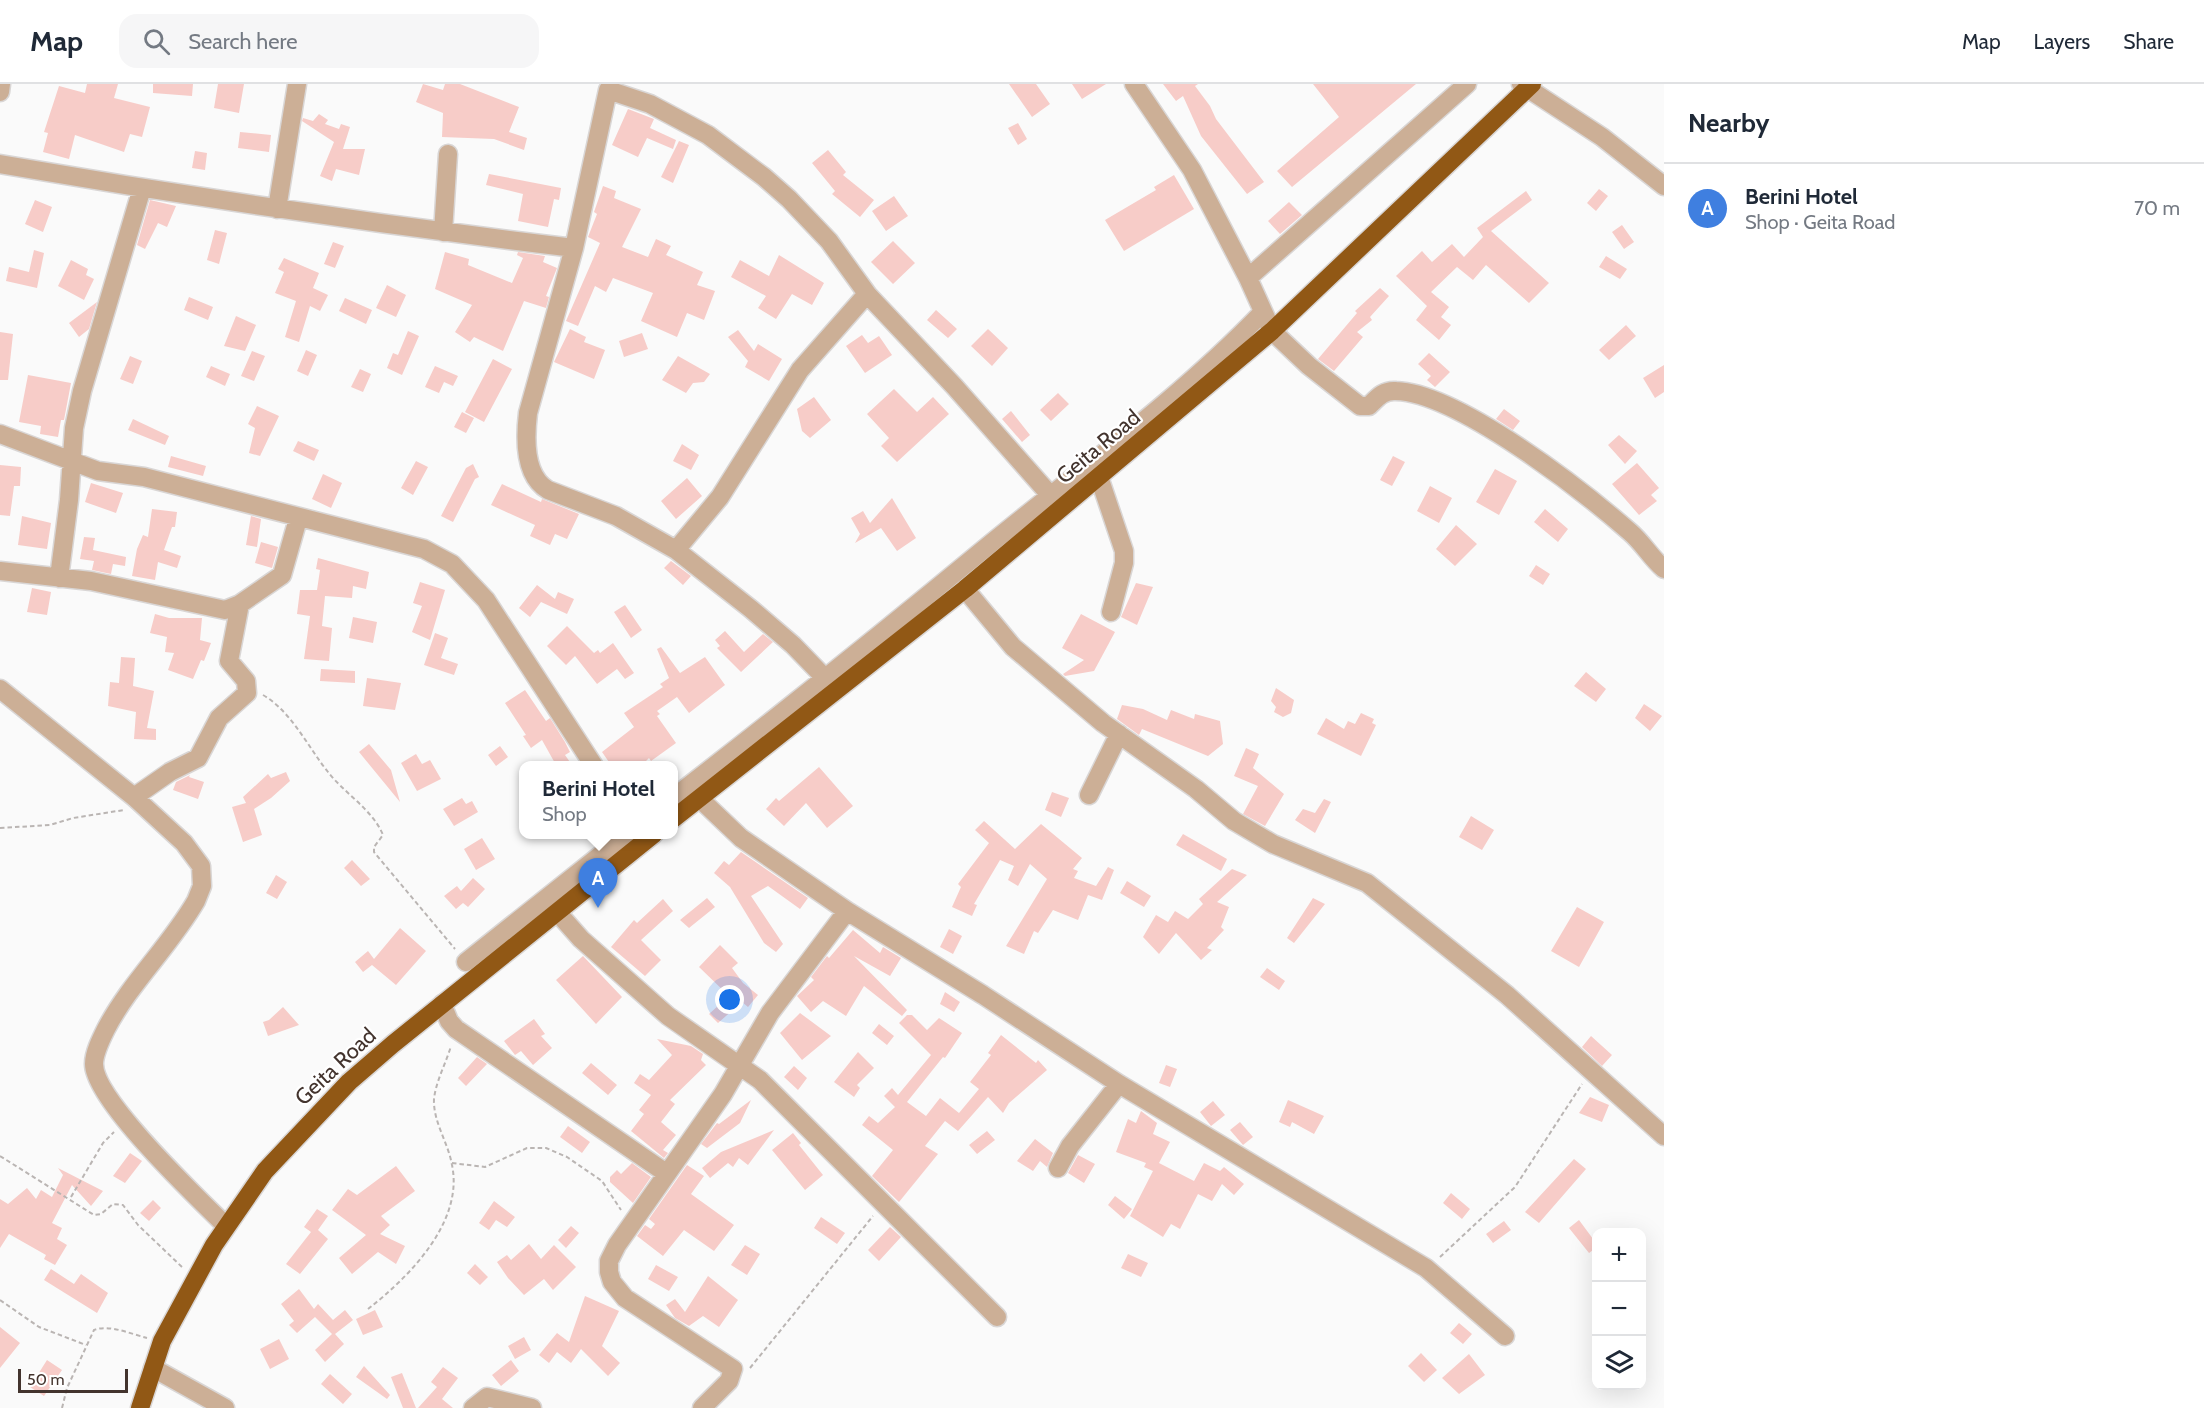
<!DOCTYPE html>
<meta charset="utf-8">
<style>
:root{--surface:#fff;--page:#f6f6f7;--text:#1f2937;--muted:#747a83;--line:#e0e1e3;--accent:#7735aa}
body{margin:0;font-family:Cabin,sans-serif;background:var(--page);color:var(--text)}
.controls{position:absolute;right:18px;bottom:18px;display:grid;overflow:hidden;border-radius:12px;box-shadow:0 6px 24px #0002}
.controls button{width:54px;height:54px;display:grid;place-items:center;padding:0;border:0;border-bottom:2px solid var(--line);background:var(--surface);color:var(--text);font:30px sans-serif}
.scale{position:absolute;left:18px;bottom:15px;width:110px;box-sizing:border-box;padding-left:6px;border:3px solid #43342e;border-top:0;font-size:16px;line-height:21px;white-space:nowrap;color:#43342e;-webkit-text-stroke:4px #fff;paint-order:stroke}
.you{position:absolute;left:730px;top:916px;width:21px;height:21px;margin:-15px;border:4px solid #fff;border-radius:50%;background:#1a73e8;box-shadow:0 0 0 9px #1a73e833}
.badge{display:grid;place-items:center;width:39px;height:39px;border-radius:50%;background:var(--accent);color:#fff;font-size:20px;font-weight:700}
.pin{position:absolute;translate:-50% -50px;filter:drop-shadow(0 2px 3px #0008)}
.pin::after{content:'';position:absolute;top:32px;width:21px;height:18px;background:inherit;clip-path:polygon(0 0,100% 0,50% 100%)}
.popup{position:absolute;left:519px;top:677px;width:159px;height:78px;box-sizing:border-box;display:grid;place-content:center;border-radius:12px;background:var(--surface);filter:drop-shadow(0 2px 4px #0005);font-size:20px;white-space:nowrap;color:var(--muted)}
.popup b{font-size:22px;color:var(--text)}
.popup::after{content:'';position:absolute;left:50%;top:100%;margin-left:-12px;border:12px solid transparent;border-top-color:var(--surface)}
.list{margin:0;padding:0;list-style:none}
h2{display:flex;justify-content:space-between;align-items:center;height:78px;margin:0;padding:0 24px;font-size:26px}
h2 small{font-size:20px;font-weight:400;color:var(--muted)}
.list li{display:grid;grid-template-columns:39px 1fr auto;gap:18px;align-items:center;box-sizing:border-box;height:90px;padding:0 24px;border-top:2px solid var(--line)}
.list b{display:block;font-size:22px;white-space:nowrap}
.list p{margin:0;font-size:20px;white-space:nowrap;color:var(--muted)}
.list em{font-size:20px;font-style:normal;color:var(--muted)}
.icon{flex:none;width:33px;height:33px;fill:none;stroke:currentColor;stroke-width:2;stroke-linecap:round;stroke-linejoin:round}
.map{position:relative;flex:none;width:1664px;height:1324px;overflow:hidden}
header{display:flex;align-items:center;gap:36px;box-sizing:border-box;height:84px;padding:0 30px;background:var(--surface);border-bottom:2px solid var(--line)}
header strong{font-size:28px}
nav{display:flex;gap:33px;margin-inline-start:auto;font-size:21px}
.search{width:420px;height:54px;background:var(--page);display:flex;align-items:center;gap:15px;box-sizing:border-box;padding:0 21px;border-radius:18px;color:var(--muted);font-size:22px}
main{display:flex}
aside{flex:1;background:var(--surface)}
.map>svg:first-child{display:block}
.building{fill:#f7ccc8}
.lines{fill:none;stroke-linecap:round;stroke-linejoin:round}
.street-casing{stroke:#d9d6d5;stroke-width:21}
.highway-casing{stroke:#d9d6d5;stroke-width:21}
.path{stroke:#bab5b3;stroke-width:2;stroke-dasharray:4.5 3;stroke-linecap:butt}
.street{stroke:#ccaf96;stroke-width:18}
.highway{stroke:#915815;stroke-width:18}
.labels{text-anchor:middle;stroke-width:4.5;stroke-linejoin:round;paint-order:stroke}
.street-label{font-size:22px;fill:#43342e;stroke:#fff}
</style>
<header>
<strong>Map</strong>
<div class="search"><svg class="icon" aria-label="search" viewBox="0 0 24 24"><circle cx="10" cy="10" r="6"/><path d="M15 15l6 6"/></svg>Search here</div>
<nav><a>Map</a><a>Layers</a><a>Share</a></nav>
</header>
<main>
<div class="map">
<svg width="1664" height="1324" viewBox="0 0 1664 1324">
<rect width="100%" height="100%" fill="#fafafa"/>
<!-- building -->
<path class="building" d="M87,0H118L114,14L150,23L142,53L130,50L124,68L75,51L69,75L43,68L48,49L44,48L59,2L85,9Z
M153,0H193L192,12L153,9Z
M218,0H244L239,29L214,24Z
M423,0L443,6L445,0H460L519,23L509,48L527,54L524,66L494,55L442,53L443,29L416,18Z
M1009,0H1036L1050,20L1032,33Z
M1072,0H1106L1082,15Z
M1163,0H1198L1195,2L1210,22L1216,35L1264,98L1247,110L1201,52L1183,12L1176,17Z
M1313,0H1416L1292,103L1277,87L1339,33Z
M628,25L654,35L650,44L676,56L673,65L647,54L638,73L612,61Z
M319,30L328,36L325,40L339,45L341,40L350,43L343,65H365L359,91L336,85L332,97L320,92L334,58L302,37L303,34L313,37Z
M1018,39L1027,55L1018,61L1008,44Z
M240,48L271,51L269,68L238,64Z
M679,57L689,61L673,99L661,93Z
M828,66L846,88L843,91L874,116L860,133L832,110L835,107L812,79Z
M195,67L207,69L205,86L192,84Z
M489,90L561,104L559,116L554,115L548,143L518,137L523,110L486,101Z
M1174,91L1194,125L1124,167L1105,136L1156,106L1154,103Z
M603,102L616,107L614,114L641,125L622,163L648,173L656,155L671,162L666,171L703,188L697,201L715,207L704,236L687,229L677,253L641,237L653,209L613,194L606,208L595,202L578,242L566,237L600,159L588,153L597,130L594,128Z
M1599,105L1608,112L1596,127L1587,119Z
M1526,107L1532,116L1491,147L1549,199L1529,219L1486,181L1473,196L1457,183L1431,208L1449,223L1441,233L1451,241L1439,256L1416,236L1427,222L1396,192L1422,167L1432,178L1452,160L1464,173L1483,153L1477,144Z
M894,112L908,132L886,147L872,127Z
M35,116L52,123L43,148L25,140Z
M150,116L176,122L167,143L158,139L145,165L137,161Z
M1289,118L1302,131L1280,150L1268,137Z
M1622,141L1634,158L1624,165L1612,148Z
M215,146L227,149L219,180L207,176Z
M893,157L915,179L893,200L871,178Z
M333,158L344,162L335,184L324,180Z
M34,166L44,169L37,204L6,197L9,183L29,188Z
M445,168L469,175L468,181L512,199L523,174L517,171L518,168L545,172L543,178L557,184L546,212L549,213L546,224L524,217L503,267L474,253L470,258L455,248L472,221L435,205Z
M779,171L824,199L812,221L792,210L776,235L758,224L766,212L731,193L740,176L769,192Z
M1606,172L1627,185L1620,195L1599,183Z
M284,174L319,189L313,204L328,211L320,227L310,222L299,258L285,253L296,217L275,209L284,188L278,185Z
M71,176L88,185L86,191L94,195L84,216L58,202Z
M387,201L406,211L396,233L376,224Z
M1380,204L1389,212L1370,233L1372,236L1357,248L1363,253L1334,287L1318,275L1357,229L1355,227Z
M189,213L213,223L208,236L184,226Z
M345,214L372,226L366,240L339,227Z
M97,218L89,245L79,253L69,239Z
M936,226L957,245L948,254L927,236Z
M236,232L256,241L245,267L224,262Z
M1626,241L1636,252L1609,276L1599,266Z
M570,245L586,253L584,258L605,266L594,295L554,278Z
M988,245L1008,264L992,282L971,262Z
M738,246L754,267L758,260L782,275L769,297L745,283L748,277L728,253Z
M408,247L419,252L402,291L387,284L393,269L398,271Z
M0,248L13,250L8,296H0Z
M642,249L648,265L624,273L619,257Z
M862,251L868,259L879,252L892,271L865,289L846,262Z
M306,266L317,271L308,292L297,287Z
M252,267L265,272L254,297L241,292Z
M1429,269L1450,288L1435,303L1427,296L1431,292L1418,280Z
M130,272L142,277L133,300L120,295Z
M678,272L710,290L704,298L693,299L686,309L662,296Z
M493,275L512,285L484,338L465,328Z
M1664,281V308L1655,314L1643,294Z
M211,282L230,290L225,302L206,293Z
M435,282L458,292L453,302L444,298L439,309L425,303Z
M360,285L371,290L363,308L351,303Z
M28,291L71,299L64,336H61L58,353L40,350L41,342L19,338Z
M894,305L917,328L933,313L949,330L897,378L881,362L889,354L867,330Z
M1058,309L1069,320L1051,337L1040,326Z
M814,313L831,336L810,354L802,347L797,325Z
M257,322L279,332L260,372L249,369L255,344L248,340Z
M1504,325L1520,337L1513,346L1496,335Z
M1011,327L1030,351L1022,358L1002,335Z
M462,328L474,334L466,349L454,343Z
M133,335L169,352L165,361L128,346Z
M1619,351L1637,367L1625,380L1608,361Z
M298,357L319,366L314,377L293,367Z
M682,360L699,371L691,386L673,377Z
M171,372L206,382L203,392L168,383Z
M1393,372L1405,378L1392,402L1380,396Z
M416,377L428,383L413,411L401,404Z
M1637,379L1659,404L1651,411L1657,417L1639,431L1612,400Z
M473,380L479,393L475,395L453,438L441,432L466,384Z
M0,381L21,383L20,402H14L10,432L0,431Z
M1495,385L1517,397L1499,431L1476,418Z
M323,390L342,399L331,424L312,415Z
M687,394L702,412L676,435L661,417Z
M91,399L123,409L116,429L85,418Z
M502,400L541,418L542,415L579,430L567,455L555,450L550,461L530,452L535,441L491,421Z
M1430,402L1452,414L1439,439L1417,427Z
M892,414L916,454L897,467L881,444L855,459L860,450L851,434L863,427L870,439Z
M152,425L177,428L175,443H172L164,466L181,472L177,484L158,478L155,496L132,492L137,465L143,451L148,453Z
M1545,425L1568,445L1558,458L1534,438Z
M22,432L51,439L47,465L18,461Z
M251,432L261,435L257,463L246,461Z
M1456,441L1477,460L1455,482L1436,465Z
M84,453L95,454L93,466L126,473L125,482L113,480L111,490L92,486L94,477L80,475Z
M261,458L278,463L272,484L255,479Z
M318,474L369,488L366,505L353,502L352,514L325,512L322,542L332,544L329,577L304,575L310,532L297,530L300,506H317L320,486L316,485Z
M671,477L691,492L683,501L664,484Z
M1536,481L1550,490L1543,501L1529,492Z
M420,498L445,506L430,556L412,548L422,522L413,519Z
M1136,499L1153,503L1137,541L1121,533Z
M537,501L555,515L558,508L574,515L567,530L541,518L530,533L519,524Z
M32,504L51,508L47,531L27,528Z
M625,521L642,546L631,554L614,528Z
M155,530L169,534H202L200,556L211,559L204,577L201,576L193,595L168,586L174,569L165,568L167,553L150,549Z
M1081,530L1115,548L1094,587L1065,592L1063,590L1084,576L1062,564Z
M353,533L377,538L373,559L349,554Z
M567,542L594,569L598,566L600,569L613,559L634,589L625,595L617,585L597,600L575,572L566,581L547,562Z
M725,547L744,568L763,550L773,558L741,588L717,564L720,562L715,556Z
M435,549L448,554L441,574L458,580L454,591L424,581Z
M661,563L680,589L705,573L725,601L689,629L677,613L657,627L660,630L657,632L676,659L651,677L649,674L642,681H611L602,668L634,643L624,629L663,603L660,600L669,594L657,565Z
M121,573L135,574L133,602L154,607L147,644L156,645V656L134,655L136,628L108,622L110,598L119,599Z
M321,585L355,587V599L320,597Z
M1586,588L1606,605L1596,618L1574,602Z
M367,594L401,599L395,626L363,622Z
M1276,604L1294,616L1291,629L1283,633L1274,628L1276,623L1271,617Z
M525,606L546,637L550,634L565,658L570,668L565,671L572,681H556L542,656L531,664L523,652L526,651L505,619Z
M1644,620L1662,632L1650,647L1635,634Z
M1122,621L1143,625L1167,636L1171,626L1194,635L1195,630L1220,637L1223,660L1208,672L1142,645L1139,651L1117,635Z
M1361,629L1374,635L1372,639L1376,641L1361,672L1317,650L1326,634L1344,645L1348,637L1355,640Z
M369,660L391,686L400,718L359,668Z
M500,662L508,673L496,682L488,671Z
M1246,664L1259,670L1253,684L1284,710L1265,742L1243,730L1258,702L1234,692Z
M416,670L422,680L430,676L441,695L417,707L401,679Z
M819,683L853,722L827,744L806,719L784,742L766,725L776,714L779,717Z
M286,688L290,697L271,714L254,725L262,751L243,758L232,723L246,719L243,713L268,690L271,694Z
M190,691L189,693L204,698L198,715L173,706L176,698Z
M1052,708L1069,714L1061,733L1045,726Z
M462,714L466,720L472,717L478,728L454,742L443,725Z
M1324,715L1331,718L1315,749L1295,736L1303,725L1315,729Z
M1471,732L1494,746L1482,766L1459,753Z
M984,737L1015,765L1041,740L1082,774L1073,785L1078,787L1074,794L1096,802L1108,783L1114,786L1102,816L1088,811L1078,836L1053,826L1038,849L1034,847L1024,870L1006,862L1047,795L1030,780L1018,802L1008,796L1014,782L1000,776L974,820L977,821L972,832L952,823L961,803L958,800L989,759L975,746Z
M1183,750L1227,775L1221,787L1176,761Z
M482,754L495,775L476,786L464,765Z
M741,768L808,814L800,825L768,802L751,812L783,860L776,868L764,859L730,803L714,789L724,777L729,781Z
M352,776L370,795L361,802L344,784Z
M1232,785L1247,791L1217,818L1229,823L1221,843L1224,846L1207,864L1212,866L1201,876L1176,849L1159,870L1143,853L1156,831L1168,838L1175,827L1188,835L1203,820L1199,815Z
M276,791L287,798L277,815L266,809Z
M473,794L485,805L468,823L463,819L456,825L444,812L457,802L461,807Z
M1127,797L1151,812L1144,823L1120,809Z
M707,814L715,823L689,844L680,836Z
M1313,814L1325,820L1294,859L1287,854Z
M663,815L673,827L641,856L661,876L645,892L611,863L634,836L637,839Z
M1577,823L1604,838L1579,883L1551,867Z
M400,844L426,867L396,901L372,881L363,888L355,878L368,867L374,875Z
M949,845L962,852L953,870L940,863Z
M853,846L880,869L883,863L901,874L890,892L854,872L907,926L902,932L864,902L846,932L823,917L811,928L797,912L814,896L811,893L827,872L829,874Z
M720,861L738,879L732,884L743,899L758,911L748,923L742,918L718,939L709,930L729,912L699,883Z
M583,872L622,913L596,940L556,896Z
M1267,884L1285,897L1279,906L1260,893Z
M945,908L960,918L954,928L940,920Z
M283,923L299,941L268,952L263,938L269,936Z
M800,929L831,952L802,976L780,949Z
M907,931H912L927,946L939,934L962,949L945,974L943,973L907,1018L926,1032L940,1014L959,1029L979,1005L970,998L991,971L988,969L1001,951L1036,979L1038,976L1047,986L1009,1019L1003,1029L988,1013L958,1047L945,1037L925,1062L938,1070L899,1118L872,1092L893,1066L862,1041L869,1032L878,1039L895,1023L884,1012L892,1004L898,1011L931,971L899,939Z
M534,935L545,950L541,952L552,964L533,981L521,967L515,971L504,957Z
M879,940L894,952L887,961L872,949Z
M1591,952L1612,971L1602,982L1582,963Z
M657,955L691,962L703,970L701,976L706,981L670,1016L675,1020L661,1038L676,1051L663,1066L668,1069L664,1074L631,1047L644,1030L639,1026L651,1011L634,999L640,990L649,996L672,971Z
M858,968L874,984L857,1001L860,1004L854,1013L834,998Z
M477,973L487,980L466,1002L458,994Z
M591,979L617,1001L608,1011L582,989Z
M1166,981L1177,985L1170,1003L1159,999Z
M794,982L807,994L798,1006L784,993Z
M1590,1013L1609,1021L1602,1038L1579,1029Z
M751,1016L740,1039L707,1064L701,1060L717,1039L719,1040Z
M1288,1016L1324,1032L1314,1050L1292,1038L1290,1043L1279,1038Z
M1213,1017L1225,1031L1211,1042L1200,1028Z
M1141,1027L1157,1039L1153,1050L1170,1058L1159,1079L1194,1097L1204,1079L1220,1087L1224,1083L1244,1100L1234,1111L1222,1100L1212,1117L1198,1110L1180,1145L1171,1140L1163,1153L1130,1132L1153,1087L1144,1083L1146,1079L1116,1068L1128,1035L1136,1039Z
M1240,1038L1253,1053L1243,1061L1230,1046Z
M568,1042L590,1058L582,1069L560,1053Z
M774,1046L748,1081L739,1074L733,1083L728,1079L710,1094L702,1084L721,1068Z
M987,1047L995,1056L977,1070L969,1061Z
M793,1049L801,1059L799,1061L823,1091L805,1106L772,1066Z
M1035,1055L1053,1069L1047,1083L1040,1077L1033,1087L1017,1077Z
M130,1069L142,1077L125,1099L113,1092Z
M1078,1071L1095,1080L1084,1099L1068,1089Z
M1574,1075L1586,1085L1539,1139L1525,1128Z
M632,1079L651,1093L633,1119L610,1098V1093L617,1086L621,1090Z
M687,1081L704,1092L691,1110L734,1141L714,1167L684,1146L663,1172L637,1152L645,1141L651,1145L655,1140L649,1135Z
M396,1082L415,1107L381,1132L390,1141L380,1150L405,1162L396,1180L378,1168L352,1190L339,1174L366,1151L332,1126L348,1105L357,1111Z
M58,1084L103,1107L91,1122L72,1101L52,1139L62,1144L57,1155L67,1161L55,1181L44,1175L46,1171L9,1150L0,1164V1115L8,1120L27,1104L36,1115L41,1106L52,1113L63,1091Z
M1451,1109L1470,1125L1462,1135L1443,1119Z
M1115,1112L1132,1125L1124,1135L1108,1121Z
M153,1116L161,1124L149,1137L140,1129Z
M494,1117L515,1133L507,1143L496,1136L489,1146L479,1139Z
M317,1125L328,1132L318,1146L328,1155L300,1190L286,1180L311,1148L304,1143Z
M821,1133L845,1149L837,1160L814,1144Z
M1579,1136L1596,1159V1164L1589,1169L1569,1144Z
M1504,1137L1511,1146L1493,1159L1486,1150Z
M571,1142L579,1149L566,1164L558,1156Z
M890,1143L901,1153L879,1177L868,1166Z
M529,1160L541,1175L554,1161L576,1183L553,1206L544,1195L524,1211L508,1194L497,1178L507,1171L511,1176Z
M745,1161L760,1170L747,1191L731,1181Z
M1128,1170L1148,1179L1141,1193L1121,1184Z
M475,1180L488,1193L480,1201L467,1189Z
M656,1181L678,1193L669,1207L648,1195Z
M51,1185L74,1200L81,1190L108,1209L97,1229L44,1196Z
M708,1192L738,1216L719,1243L703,1232L689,1242L675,1234L666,1221L675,1215L685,1228Z
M299,1205L314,1225L318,1220L333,1236L345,1226L353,1236L335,1250L344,1260L325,1278L315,1266L332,1250L315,1233L297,1249L289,1241L294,1237L281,1220Z
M585,1212L619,1227L602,1262L620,1279L608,1292L581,1265L571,1279L557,1268L549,1279L539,1271L557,1249L569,1258Z
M375,1226L383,1243L363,1251L356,1235Z
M1459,1239L1472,1250L1463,1260L1450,1249Z
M0,1243L20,1259L0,1284Z
M524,1253L531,1266L515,1275L508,1262Z
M279,1255L289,1275L270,1285L260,1265Z
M1421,1269L1437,1286L1424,1298L1408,1282Z
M1469,1270L1485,1291L1459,1310L1442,1294Z
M47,1276L62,1286L44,1312L30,1303Z
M511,1276L519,1287L501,1302L492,1291Z
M364,1282L390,1311L387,1315L356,1293Z
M443,1283L458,1294L442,1315L453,1324H418L437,1303L431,1298Z
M402,1289L416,1324H403L391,1293Z
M330,1290L352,1310L343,1320L321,1300Z"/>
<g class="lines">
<defs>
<path id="street" d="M1134,0L1192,86L1248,194L1272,247L1309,282L1360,322H1369C1377,314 1383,306 1396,307C1458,309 1582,406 1630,448C1643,459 1651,474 1664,485
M1521,0L1602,53L1664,102
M0,8L1,0
M0,80C191,113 382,141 574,164
M277,125L297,0
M443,148L448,70
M1248,194L1467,0
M0,350L98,387L144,393L424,465L452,480L486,516L594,682
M1099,393L1124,467V479L1111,528
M676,466L720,413L800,286L867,210
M0,487L91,497L225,526L240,520L282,491L298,435
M59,494L69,416L74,344L82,307L142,104
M965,505L1013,563L1103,639L1196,705L1234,737L1273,760L1367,799L1507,911L1664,1052
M826,595L793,561L751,525L676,466L616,432L548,406C524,392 525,354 528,329L574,164L608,6L650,20L708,51L764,93L789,115L829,157L868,211L954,302L1051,412
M0,605L134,713L184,759L201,782L202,802L196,817C170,862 130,899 106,945C101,955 94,969 94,980C94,1016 198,1114 226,1142
M1089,711L1119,650
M134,713L170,688L198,674L219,634L247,609L246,597L229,577L240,520
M673,714C780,631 885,547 989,461C1082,385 1179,315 1262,229
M699,714L741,754L847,827L983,911L1119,1000L1426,1184L1505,1252
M558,829L581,855L668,932L760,996L997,1233
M466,878L627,750
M442,920L449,937L456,945L666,1089
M1058,1084L1070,1062L1119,1000
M153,1284L225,1324
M473,1324L487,1313L532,1324
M702,1324L729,1297L733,1285L625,1214L612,1198L609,1188V1177L617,1161L723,1010L770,929L847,827"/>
<path id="highway" d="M673,735L965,505L1272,247L1532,0
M140,1324L162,1257L214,1161L265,1087L349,998L393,960L654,750"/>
</defs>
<!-- street casing -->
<use href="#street" class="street-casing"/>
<!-- highway casing -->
<use href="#highway" class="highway-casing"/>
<!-- path -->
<path class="path" d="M263,611C291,627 308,663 328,688C344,709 373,726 383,751L374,763V768L455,865
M0,744L50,741L73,734L124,726
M0,1072L94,1131L101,1130L113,1120L123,1121L138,1141L182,1183
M452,1079L485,1083L527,1064H546L567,1073L602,1097L621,1126
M71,1113L103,1059L114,1048
M1440,1173L1515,1103L1582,1000
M0,1216L39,1243L86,1261
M368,1225C409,1193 464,1138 452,1081C448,1058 433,1038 434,1015C436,997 446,979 451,962
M750,1284L873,1132
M62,1324L67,1304L94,1246C109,1240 131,1250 147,1254"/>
<!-- street -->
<use href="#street" class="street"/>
<!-- highway -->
<use href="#highway" class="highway"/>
</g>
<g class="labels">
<!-- street labels -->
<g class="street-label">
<text transform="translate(1098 362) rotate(-40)" y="8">Geita Road</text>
<text transform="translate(335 982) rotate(-43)" y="8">Geita Road</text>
</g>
</g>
</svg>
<div class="controls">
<button>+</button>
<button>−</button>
<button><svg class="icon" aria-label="layers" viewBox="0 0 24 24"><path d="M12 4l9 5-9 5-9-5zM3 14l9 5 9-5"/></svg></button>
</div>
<div class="scale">50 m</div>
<div class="you"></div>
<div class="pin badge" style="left:598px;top:824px;background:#3f7fe0">A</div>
<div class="popup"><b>Berini Hotel</b>Shop</div>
</div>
<aside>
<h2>Nearby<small></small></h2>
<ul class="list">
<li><span class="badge" style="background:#3f7fe0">A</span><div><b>Berini Hotel</b><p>Shop · Geita Road</p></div><em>70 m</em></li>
</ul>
</aside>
</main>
